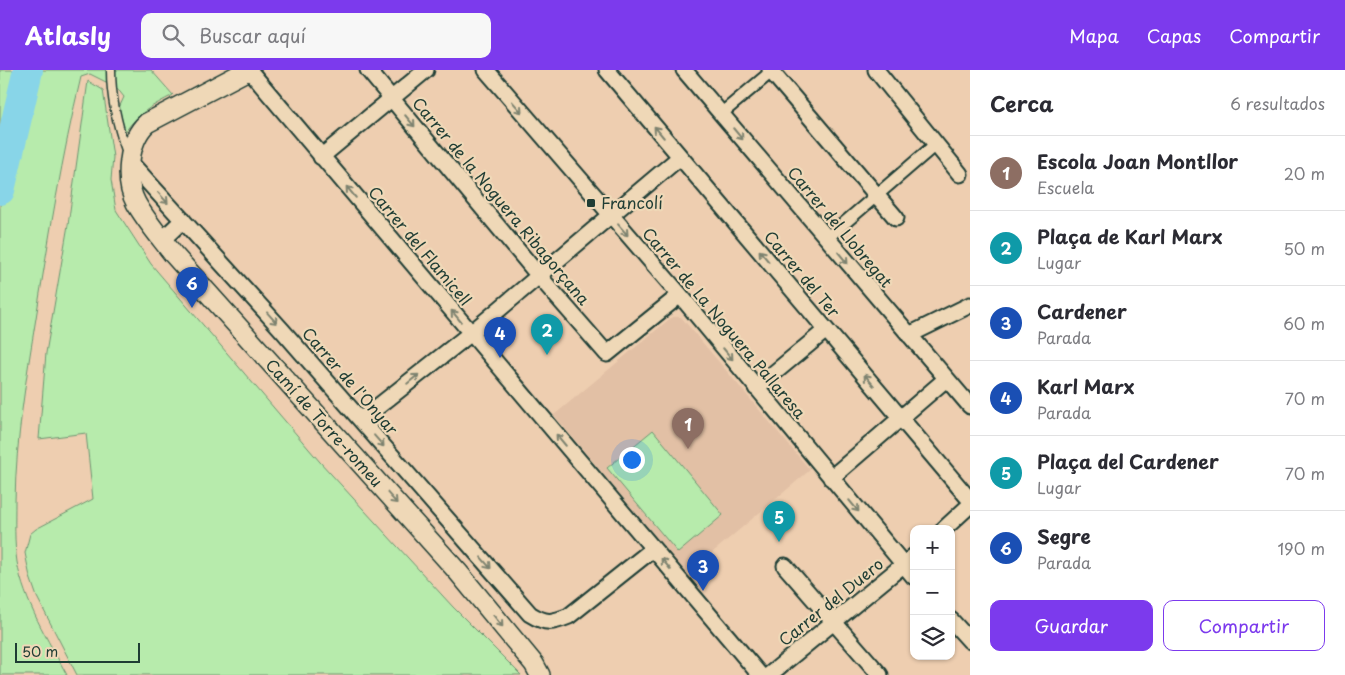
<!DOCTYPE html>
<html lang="es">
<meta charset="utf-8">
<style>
:root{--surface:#fff;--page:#f7f7f7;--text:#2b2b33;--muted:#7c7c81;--line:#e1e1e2;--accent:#7c3aed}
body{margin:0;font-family:"Playpen Sans",sans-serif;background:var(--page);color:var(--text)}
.controls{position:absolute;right:15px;bottom:15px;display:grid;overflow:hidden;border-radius:10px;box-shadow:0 1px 4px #0004}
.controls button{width:45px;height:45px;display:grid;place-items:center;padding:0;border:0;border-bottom:1px solid var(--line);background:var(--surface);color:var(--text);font:25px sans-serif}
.scale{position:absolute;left:15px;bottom:12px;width:125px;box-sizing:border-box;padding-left:5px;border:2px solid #1f3d34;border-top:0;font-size:14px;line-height:18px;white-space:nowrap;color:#1f3d34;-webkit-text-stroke:4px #efd8b7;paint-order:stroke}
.you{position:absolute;left:631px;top:389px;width:18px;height:18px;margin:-12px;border:4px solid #fff;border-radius:50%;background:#1a73e8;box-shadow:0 0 0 8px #1a73e833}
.badge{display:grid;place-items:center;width:32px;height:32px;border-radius:50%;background:var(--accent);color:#fff;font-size:16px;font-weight:700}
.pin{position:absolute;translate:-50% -41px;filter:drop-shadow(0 1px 2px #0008)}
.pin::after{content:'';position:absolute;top:26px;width:18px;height:15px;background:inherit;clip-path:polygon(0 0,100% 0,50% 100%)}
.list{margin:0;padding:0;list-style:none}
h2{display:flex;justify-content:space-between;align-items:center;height:65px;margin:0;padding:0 20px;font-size:21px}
h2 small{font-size:16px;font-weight:400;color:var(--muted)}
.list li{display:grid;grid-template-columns:32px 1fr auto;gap:15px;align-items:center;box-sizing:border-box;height:75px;padding:0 20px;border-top:1px solid var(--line)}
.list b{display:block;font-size:19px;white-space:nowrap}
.list p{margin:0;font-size:16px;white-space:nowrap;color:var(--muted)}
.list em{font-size:16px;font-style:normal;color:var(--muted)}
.actions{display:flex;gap:10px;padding:15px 20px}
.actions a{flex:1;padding:11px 0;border:1px solid var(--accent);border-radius:10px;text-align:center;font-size:18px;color:var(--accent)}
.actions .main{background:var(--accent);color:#fff}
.icon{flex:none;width:28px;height:28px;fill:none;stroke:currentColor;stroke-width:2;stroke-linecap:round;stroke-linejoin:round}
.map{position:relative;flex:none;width:970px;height:605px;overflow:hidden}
header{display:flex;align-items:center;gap:30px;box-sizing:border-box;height:70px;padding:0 25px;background:var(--accent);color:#fff}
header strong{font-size:24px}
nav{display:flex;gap:28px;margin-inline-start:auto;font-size:18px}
.search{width:350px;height:45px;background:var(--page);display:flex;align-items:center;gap:12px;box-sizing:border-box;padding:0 18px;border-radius:10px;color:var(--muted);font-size:19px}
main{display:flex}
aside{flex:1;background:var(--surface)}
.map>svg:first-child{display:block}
.built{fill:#e2c0a5}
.green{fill:#b7ebac;stroke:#6b9470}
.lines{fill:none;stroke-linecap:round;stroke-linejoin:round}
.river{stroke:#88d5e8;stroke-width:30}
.service-casing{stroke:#1f3d34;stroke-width:11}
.pedestrian-casing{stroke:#1f3d34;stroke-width:15}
.minor-casing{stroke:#1f3d34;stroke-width:19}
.tertiary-casing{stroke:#1f3d34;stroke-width:22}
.service{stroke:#efd8b7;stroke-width:8}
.pedestrian{stroke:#efd8b7;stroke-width:11}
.minor{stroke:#efd8b7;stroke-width:15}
.tertiary{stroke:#efd8b7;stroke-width:19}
.oneway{stroke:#7d836f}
.poi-dot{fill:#1f3d34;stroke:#efd8b7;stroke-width:2}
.labels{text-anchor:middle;stroke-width:4.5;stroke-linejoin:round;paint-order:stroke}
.street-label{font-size:16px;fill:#1f3d34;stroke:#efd8b7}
.poi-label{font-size:16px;fill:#1f3d34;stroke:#efd8b7;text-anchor:start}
</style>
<header>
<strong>Atlasly</strong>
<div class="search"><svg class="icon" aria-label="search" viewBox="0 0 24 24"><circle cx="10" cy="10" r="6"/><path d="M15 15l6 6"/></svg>Buscar aquí</div>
<nav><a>Mapa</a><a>Capas</a><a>Compartir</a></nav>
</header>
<main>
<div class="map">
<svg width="970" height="605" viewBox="0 0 970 605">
<rect width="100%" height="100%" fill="#eeceb0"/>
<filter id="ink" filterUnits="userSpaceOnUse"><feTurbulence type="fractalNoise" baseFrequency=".02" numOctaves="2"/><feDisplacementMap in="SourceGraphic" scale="10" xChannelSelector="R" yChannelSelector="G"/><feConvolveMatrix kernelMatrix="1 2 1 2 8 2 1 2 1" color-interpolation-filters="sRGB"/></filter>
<g filter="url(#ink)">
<!-- built -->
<path class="built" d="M672,247H681L810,400L687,504L554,345Z"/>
<!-- green -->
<path class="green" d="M0,0H151L173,25C152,36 139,42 125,62L119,38L124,27L116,17L90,4L81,7C62,86 49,167 36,248C26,309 16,369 15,431C15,451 14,472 17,492C24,532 48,570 67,605H0Z
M88,11L103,20L113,87L111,110L116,140L151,194L320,392L453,537L521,605H77L37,527L30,507L25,483L30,464L36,459L93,429L86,363L39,369L46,283L68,155Z
M653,360L723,445L678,483L607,398Z"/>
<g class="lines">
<!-- river -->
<path class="river" d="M0,120L28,0"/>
<defs>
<path id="service" d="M111,0C111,30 117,55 127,83"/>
<path id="pedestrian" d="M721,44L771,2
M827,168L936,74"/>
<path id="minor" d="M249,0L760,605
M368,0L539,206L607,284L680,225
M486,0L680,225L914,507
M607,0L970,430
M684,0L970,336
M770,0L896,148
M876,0L960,104
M321,87L426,0
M130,92L282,260L530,544C546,554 552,553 569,546L653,479
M162,170L183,150
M909,265L970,235
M756,318L826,260
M361,350L471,263L680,87
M831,408L946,309
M944,459L970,435
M785,496L880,605
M951,550L970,571
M769,605L914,486"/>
<path id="tertiary" d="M248,0L147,53C128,70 124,111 136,133C146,151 161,168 173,184L458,502L534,594L540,605"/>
</defs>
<!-- service casing -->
<use href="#service" class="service-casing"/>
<!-- pedestrian casing -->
<use href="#pedestrian" class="pedestrian-casing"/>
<!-- minor casing -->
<use href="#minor" class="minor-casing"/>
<!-- tertiary casing -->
<use href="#tertiary" class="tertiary-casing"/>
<!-- service -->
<use href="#service" class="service"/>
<!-- pedestrian -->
<use href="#pedestrian" class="pedestrian"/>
<!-- minor -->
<use href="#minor" class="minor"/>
<!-- tertiary -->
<use href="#tertiary" class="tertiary"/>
</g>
<!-- one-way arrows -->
<defs><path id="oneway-shaft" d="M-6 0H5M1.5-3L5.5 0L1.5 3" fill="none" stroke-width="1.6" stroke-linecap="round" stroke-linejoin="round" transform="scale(1.25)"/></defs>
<g class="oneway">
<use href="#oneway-shaft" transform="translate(517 37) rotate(49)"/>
<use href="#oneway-shaft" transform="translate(410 51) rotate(50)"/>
<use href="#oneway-shaft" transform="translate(659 62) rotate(-130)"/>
<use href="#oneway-shaft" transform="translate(738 64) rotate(50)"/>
<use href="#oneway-shaft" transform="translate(351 122) rotate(-130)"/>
<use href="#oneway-shaft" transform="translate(163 128) rotate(48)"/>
<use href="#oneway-shaft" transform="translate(623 160) rotate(49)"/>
<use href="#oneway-shaft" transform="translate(764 186) rotate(-130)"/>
<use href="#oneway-shaft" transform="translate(843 188) rotate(50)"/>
<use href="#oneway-shaft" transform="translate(456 246) rotate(-130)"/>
<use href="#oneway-shaft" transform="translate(272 248) rotate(48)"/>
<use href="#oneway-shaft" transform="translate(728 284) rotate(50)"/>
<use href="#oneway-shaft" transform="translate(413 309) rotate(-39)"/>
<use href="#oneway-shaft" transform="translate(869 310) rotate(-130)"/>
<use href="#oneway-shaft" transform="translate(561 370) rotate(-130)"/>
<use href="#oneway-shaft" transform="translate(379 371) rotate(49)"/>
<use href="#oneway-shaft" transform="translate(392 428) rotate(48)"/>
<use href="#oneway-shaft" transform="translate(854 436) rotate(50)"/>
<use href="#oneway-shaft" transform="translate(486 493) rotate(49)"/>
<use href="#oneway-shaft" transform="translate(666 494) rotate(-130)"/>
<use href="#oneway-shaft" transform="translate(498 551) rotate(51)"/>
</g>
</g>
<!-- markers -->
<rect class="poi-dot" x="586" y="128" width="10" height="10" rx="2.5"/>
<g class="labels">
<!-- street labels -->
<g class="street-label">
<text transform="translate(501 131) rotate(50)" y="6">Carrer de la Noguera Ribagorçana</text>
<text transform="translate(840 157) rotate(50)" y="6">Carrer del Llobregat</text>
<text transform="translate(420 176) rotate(50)" y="6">Carrer del Flamicell</text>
<text transform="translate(802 204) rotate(50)" y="6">Carrer del Ter</text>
<text transform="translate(724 253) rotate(50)" y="6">Carrer de La Noguera Pallaresa</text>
<text transform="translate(350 311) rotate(49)" y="6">Carrer de l'Onyar</text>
<text transform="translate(324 353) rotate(48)" y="6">Camí de Torre-romeu</text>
<text transform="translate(831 532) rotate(-39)" y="6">Carrer del Duero</text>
</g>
<!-- poi labels -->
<g class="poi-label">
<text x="601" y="139">Francolí</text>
</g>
</g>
</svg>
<div class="controls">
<button>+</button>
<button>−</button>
<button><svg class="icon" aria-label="layers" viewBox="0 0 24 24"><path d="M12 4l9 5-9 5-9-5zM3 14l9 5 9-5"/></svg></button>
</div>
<div class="scale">50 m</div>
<div class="you"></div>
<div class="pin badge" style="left:688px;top:379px;background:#8d6e63">1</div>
<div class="pin badge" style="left:547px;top:285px;background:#0f9aa8">2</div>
<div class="pin badge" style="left:703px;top:521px;background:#1a4fb4">3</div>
<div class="pin badge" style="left:500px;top:288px;background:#1a4fb4">4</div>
<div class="pin badge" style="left:779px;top:472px;background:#0f9aa8">5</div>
<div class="pin badge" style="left:192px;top:238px;background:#1a4fb4">6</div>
</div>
<aside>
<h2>Cerca<small>6 resultados</small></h2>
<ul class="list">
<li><span class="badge" style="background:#8d6e63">1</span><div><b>Escola Joan Montllor</b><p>Escuela</p></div><em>20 m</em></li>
<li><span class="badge" style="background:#0f9aa8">2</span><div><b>Plaça de Karl Marx</b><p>Lugar</p></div><em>50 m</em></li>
<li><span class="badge" style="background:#1a4fb4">3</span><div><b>Cardener</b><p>Parada</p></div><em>60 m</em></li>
<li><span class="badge" style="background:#1a4fb4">4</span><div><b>Karl Marx</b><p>Parada</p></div><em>70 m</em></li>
<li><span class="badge" style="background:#0f9aa8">5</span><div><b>Plaça del Cardener</b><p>Lugar</p></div><em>70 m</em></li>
<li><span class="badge" style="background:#1a4fb4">6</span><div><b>Segre</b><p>Parada</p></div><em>190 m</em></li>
</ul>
<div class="actions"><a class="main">Guardar</a><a>Compartir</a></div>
</aside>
</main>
